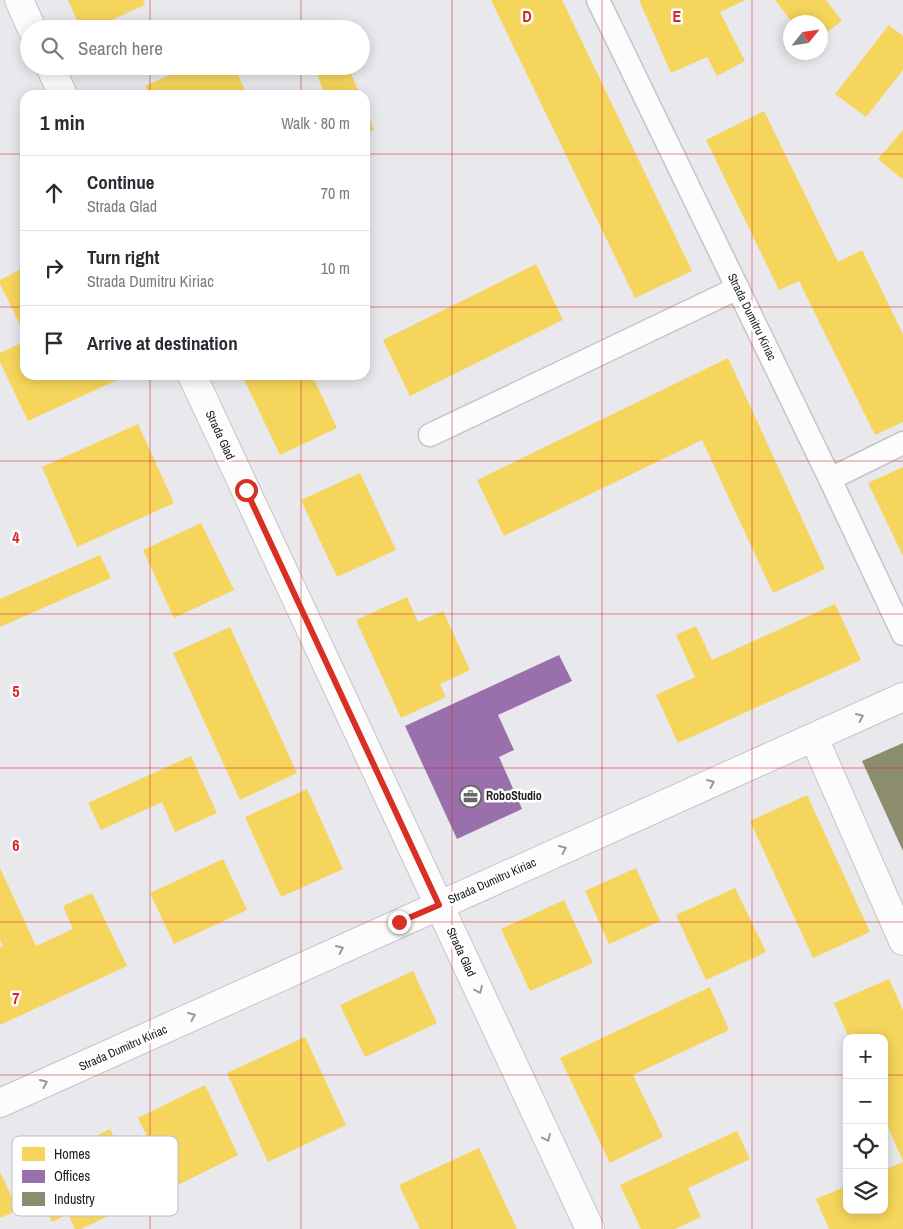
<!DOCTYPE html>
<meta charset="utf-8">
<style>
:root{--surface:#fff;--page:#f7f7f7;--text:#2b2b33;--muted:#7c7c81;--line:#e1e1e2}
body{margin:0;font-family:"Archivo Narrow",sans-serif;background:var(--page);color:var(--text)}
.controls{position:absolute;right:15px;bottom:15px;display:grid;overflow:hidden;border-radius:10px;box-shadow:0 2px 12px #0003}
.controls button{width:45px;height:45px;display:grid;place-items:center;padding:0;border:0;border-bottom:1px solid var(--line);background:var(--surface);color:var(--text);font:25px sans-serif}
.compass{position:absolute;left:783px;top:15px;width:45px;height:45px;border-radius:50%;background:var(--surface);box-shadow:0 2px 12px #0003;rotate:60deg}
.stop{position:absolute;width:15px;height:15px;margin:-11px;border:4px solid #d93025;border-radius:50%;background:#fff}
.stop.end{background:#d93025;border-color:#fff;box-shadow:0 1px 5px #0008}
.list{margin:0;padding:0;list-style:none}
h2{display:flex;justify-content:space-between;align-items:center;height:65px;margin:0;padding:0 20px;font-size:21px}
h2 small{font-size:16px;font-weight:400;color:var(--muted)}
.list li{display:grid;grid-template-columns:32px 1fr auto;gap:15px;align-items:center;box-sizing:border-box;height:75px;padding:0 20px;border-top:1px solid var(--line)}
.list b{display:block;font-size:19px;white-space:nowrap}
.list p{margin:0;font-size:16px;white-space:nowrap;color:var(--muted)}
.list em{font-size:16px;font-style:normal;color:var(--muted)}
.icon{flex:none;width:28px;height:28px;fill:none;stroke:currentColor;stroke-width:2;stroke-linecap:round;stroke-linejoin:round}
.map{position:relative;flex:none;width:903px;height:1229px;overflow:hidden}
.search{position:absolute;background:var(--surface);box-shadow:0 2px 12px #0003;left:20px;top:20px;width:350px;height:55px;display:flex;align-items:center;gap:12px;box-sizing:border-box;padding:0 18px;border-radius:28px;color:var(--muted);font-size:19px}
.panel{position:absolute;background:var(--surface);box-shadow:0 2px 12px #0003;left:20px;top:90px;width:350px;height:290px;border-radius:15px}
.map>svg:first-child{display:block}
.homes{fill:#f6d55c}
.offices{fill:#9970ab}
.industry{fill:#8c8c6e}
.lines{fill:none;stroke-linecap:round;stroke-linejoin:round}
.lane-casing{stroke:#c5c5c9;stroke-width:25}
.street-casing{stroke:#c5c5c9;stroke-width:30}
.lane{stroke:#fcfcfc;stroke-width:22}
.street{stroke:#fcfcfc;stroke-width:28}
.oneway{stroke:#999a9b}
.route{stroke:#d93025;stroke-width:6}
.grid{fill:none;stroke:#d62828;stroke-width:1;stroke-opacity:0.55}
.labels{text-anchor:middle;stroke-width:5;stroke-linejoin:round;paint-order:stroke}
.street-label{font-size:12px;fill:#212225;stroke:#fff}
.poi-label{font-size:12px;font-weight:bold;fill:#212225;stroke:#fff;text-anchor:start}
.key{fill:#fff;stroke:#bcbdbe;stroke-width:1}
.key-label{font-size:14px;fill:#212225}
.grid-label{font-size:16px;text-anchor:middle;font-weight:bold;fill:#d62828;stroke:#fff;stroke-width:5;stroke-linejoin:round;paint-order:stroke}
</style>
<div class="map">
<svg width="903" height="1229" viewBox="0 0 903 1229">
<rect width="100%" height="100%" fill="#e8e8ed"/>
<!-- homes -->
<path class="homes" d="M68,0H143L145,5L91,29H81Z
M491,0H562L692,271L635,298Z
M639,0H745L720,12L745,61L717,76L707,57L671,73Z
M775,0H826L842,21L820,37V22H792Z
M328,19L332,29H304Z
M889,25L903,36V70L866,117L835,94Z
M190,66H234L247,95H149L145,86Z
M314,66H348L360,95H325Z
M365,108L374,130L365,133Z
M764,111L838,262L862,250L903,334V422L875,435L799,281L779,290L706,140Z
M903,130V177L902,179L878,159Z
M536,264L563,320L410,396L383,340Z
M25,267V335L0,284V280Z
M25,341V375H117L119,379L28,421L0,362V353Z
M728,358L825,569L773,593L702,440L504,536L477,480Z
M242,375H312L337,428L280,455Z
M138,424L174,503L77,547L42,467Z
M903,467V556L868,483Z
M360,473L396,550L337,577L301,500Z
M201,523L234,590L174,618L143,550Z
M100,555L111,578L0,627V599Z
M407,597L418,622L443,611L470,670L440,684L446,697L401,718L356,620Z
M835,604L861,660L678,743L656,695L695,677L676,635L696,626L712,660Z
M230,627L297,773L240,800L173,653Z
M191,756L217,813L175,832L162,802L101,830L88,803Z
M307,789L343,869L281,897L245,817Z
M807,795L870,932L813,958L750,821Z
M223,859L247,910L174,944L150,893Z
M0,868L36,946L73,929L63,906L92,893L127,966L0,1025V948L3,946L0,940Z
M636,868L660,921L609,944L585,891Z
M735,888L766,952L706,980L676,915Z
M564,900L593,963L530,991L501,929Z
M413,971L437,1023L365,1057L340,1005Z
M889,979L903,1010V1161L884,1118V1038H849L834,1003Z
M710,987L729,1030L633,1075L663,1137L610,1163L560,1058Z
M305,1037L346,1125L268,1162L227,1073Z
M205,1085L238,1155L172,1188L138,1118Z
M110,1129L138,1185L119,1195L125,1208L81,1229H75L68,1214L52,1222L27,1170Z
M737,1131L750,1159L688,1188L701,1217L675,1229H641L620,1185Z
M479,1148L517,1229H420L399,1185Z
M903,1162V1229H829L816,1199L847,1186V1210H884V1170Z
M0,1172L18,1210L0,1218Z"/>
<!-- offices -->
<path class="offices" d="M559,655L572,681L498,715L514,750L499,757L522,809L457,839L405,726Z"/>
<!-- industry -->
<path class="industry" d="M903,743V851L862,761Z"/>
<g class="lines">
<defs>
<path id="lane" d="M598,0L830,479L903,634
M430,435L738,288
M830,479L903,443"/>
<path id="street" d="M19,0L32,29
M50,66L63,95
M192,375L590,1229
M814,738L903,941
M0,1103L903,697"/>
</defs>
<!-- lane casing -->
<use href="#lane" class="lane-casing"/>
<!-- street casing -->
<use href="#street" class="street-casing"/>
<!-- lane -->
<use href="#lane" class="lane"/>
<!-- street -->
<use href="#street" class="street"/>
</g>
<!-- one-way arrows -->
<defs><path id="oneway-chevron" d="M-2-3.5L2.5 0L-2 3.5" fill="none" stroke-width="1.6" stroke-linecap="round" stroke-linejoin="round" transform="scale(1.25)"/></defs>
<g class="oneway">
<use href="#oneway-chevron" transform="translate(860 717) rotate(-24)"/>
<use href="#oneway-chevron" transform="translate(711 783) rotate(-24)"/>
<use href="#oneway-chevron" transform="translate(563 849) rotate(-24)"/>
<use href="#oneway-chevron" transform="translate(340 949) rotate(-24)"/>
<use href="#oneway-chevron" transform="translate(479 990) rotate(65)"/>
<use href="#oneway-chevron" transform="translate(192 1016) rotate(-24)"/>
<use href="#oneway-chevron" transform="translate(44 1083) rotate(-24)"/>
<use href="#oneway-chevron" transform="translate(547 1138) rotate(65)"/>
</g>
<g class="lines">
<!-- route -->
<path class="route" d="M246,490L439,905L399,922"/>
</g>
<!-- grid -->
<path class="grid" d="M150,0V29M301,0V29M452,0V1229M602,0V1229M752,0V1229M150,66V95M301,66V95M0,154H25M365,154H903M0,307H25M365,307H903M150,375V1229M301,375V1229M0,461H903M0,614H903M0,768H903M0,922H903M0,1075H847M884,1075H903"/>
<!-- icons -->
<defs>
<symbol id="office-ring" viewBox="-11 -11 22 22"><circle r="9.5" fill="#fff" stroke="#67676b" stroke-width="1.5"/><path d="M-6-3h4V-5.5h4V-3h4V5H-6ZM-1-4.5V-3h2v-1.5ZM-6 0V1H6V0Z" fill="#67676b"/></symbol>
</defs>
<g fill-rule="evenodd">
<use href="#office-ring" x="458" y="784" width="25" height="25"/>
</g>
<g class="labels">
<!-- street labels -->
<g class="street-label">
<text transform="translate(752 317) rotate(64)" y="4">Strada Dumitru Kiriac</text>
<text transform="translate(220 435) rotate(65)" y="4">Strada Glad</text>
<text transform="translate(492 881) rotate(-24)" y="4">Strada Dumitru Kiriac</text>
<text transform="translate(461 952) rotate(65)" y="4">Strada Glad</text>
<text transform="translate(123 1048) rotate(-24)" y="4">Strada Dumitru Kiriac</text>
</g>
<!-- poi labels -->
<g class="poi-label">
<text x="486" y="800">RoboStudio</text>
</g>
</g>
<!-- legend -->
<rect x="12" y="1136" width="166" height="80" rx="8" class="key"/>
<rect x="22" y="1147" width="23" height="14" fill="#f6d55c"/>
<rect x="22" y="1170" width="23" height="13" fill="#9970ab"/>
<rect x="22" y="1192" width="23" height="14" fill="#8c8c6e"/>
<g class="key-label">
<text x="54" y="1159">Homes</text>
<text x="54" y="1181">Offices</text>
<text x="54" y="1204">Industry</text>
</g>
<g class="grid-label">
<text x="527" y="22">D</text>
<text x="677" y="22">E</text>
<text x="16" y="543">4</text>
<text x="16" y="697">5</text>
<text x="16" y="851">6</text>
<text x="16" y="1004">7</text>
</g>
</svg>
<div class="controls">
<button>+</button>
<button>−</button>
<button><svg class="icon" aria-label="locate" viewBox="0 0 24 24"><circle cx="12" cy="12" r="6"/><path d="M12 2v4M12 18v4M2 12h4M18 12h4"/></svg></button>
<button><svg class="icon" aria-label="layers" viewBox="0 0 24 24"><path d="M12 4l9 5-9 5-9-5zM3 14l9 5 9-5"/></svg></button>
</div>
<svg class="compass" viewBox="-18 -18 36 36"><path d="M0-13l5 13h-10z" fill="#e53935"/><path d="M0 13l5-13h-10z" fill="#7c7c81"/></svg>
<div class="stop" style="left:246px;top:490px"></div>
<div class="stop end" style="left:399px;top:922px"></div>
<div class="search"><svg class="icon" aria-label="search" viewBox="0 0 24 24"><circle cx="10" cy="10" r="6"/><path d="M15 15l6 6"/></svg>Search here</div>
<section class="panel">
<h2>1 min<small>Walk · 80 m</small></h2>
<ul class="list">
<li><svg class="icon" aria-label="ahead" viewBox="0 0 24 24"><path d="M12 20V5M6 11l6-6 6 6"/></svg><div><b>Continue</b><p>Strada Glad</p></div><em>70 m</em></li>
<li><svg class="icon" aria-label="right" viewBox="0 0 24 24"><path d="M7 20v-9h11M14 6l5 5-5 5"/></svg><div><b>Turn right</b><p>Strada Dumitru Kiriac</p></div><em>10 m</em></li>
<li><svg class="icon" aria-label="arrive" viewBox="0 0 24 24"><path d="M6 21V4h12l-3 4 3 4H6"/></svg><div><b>Arrive at destination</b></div></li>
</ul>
</section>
</div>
